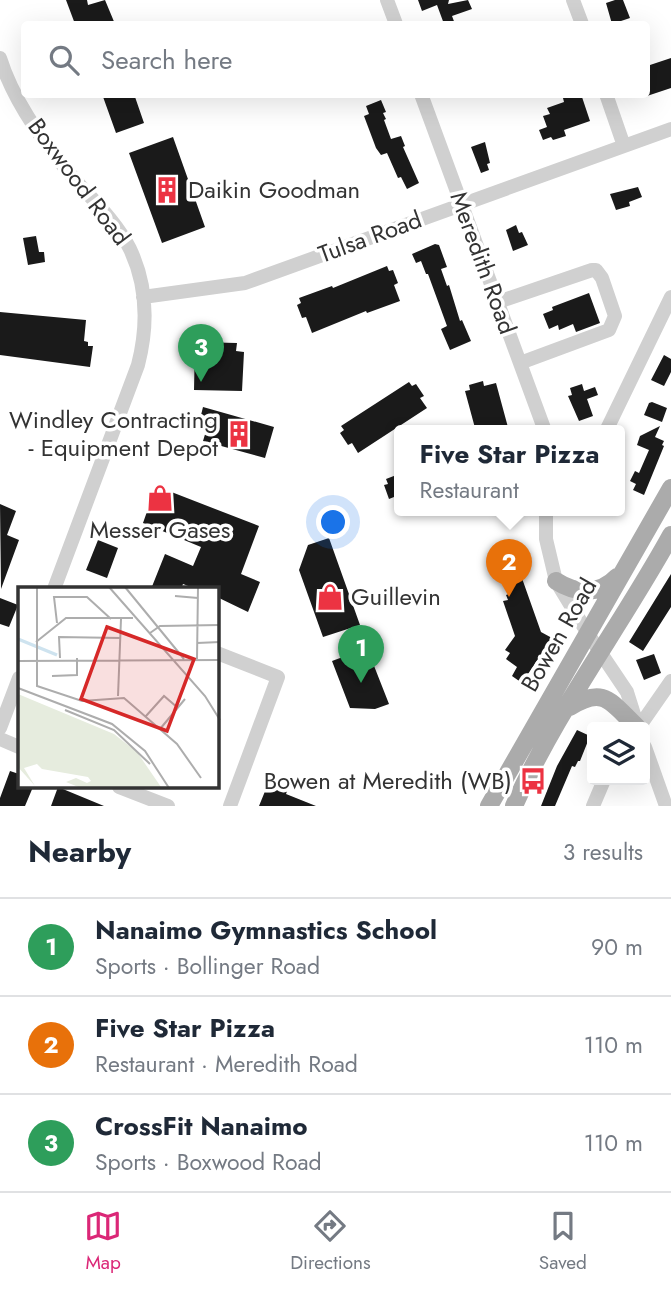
<!DOCTYPE html>
<meta charset="utf-8">
<style>
:root{--surface:#fff;--page:#f2f2f3;--text:#1f2937;--muted:#747a83;--line:#e0e1e3;--accent:#db2777}
body{margin:0;font-family:Jost,sans-serif;background:var(--page);color:var(--text)}
.controls{position:absolute;right:21px;bottom:21px;display:grid;overflow:hidden;border-radius:7px;box-shadow:0 7px 28px #0002}
.controls button{width:63px;height:63px;display:grid;place-items:center;padding:0;border:0;border-bottom:2px solid var(--line);background:var(--surface);color:var(--text);font:35px sans-serif}
.you{position:absolute;left:334px;top:523px;width:24px;height:24px;margin:-18px;border:5px solid #fff;border-radius:50%;background:#1a73e8;box-shadow:0 0 0 10px #1a73e833}
.badge{display:grid;place-items:center;width:46px;height:46px;border-radius:50%;background:var(--accent);color:#fff;font-size:23px;font-weight:700}
.pin{position:absolute;translate:-50% -58px;filter:drop-shadow(0 2px 4px #0008)}
.pin::after{content:'';position:absolute;top:37px;width:24px;height:21px;background:inherit;clip-path:polygon(0 0,100% 0,50% 100%)}
.popup{position:absolute;left:394px;top:425px;width:231px;height:91px;box-sizing:border-box;display:grid;place-content:center;border-radius:7px;background:var(--surface);filter:drop-shadow(0 2px 5px #0005);font-size:23px;white-space:nowrap;color:var(--muted)}
.popup b{font-size:26px;color:var(--text)}
.popup::after{content:'';position:absolute;left:50%;top:100%;margin-left:-14px;border:14px solid transparent;border-top-color:var(--surface)}
.list{margin:0;padding:0;list-style:none}
h2{display:flex;justify-content:space-between;align-items:center;height:91px;margin:0;padding:0 28px;font-size:30px}
h2 small{font-size:23px;font-weight:400;color:var(--muted)}
.list li{display:grid;grid-template-columns:46px 1fr auto;gap:21px;align-items:center;box-sizing:border-box;height:98px;padding:0 28px;border-top:2px solid var(--line)}
.list b{display:block;font-size:26px;white-space:nowrap}
.list p{margin:0;font-size:23px;white-space:nowrap;color:var(--muted)}
.list em{font-size:23px;font-style:normal;color:var(--muted)}
.icon{flex:none;width:38px;height:38px;fill:none;stroke:currentColor;stroke-width:2;stroke-linecap:round;stroke-linejoin:round}
.map{position:relative;flex:none;width:671px;height:806px;overflow:hidden}
.search{position:absolute;background:var(--surface);box-shadow:0 7px 28px #0002;left:21px;right:21px;top:21px;height:77px;display:flex;align-items:center;gap:18px;box-sizing:border-box;padding:0 24px;border-radius:7px;color:var(--muted);font-size:26px}
.sheet{height:385px;background:var(--surface)}
nav{display:flex;justify-content:space-around;align-items:center;box-sizing:border-box;height:98px;border-top:2px solid var(--line);background:var(--surface);font-size:19px;color:var(--muted)}
nav a{display:grid;justify-items:center;gap:4px}
nav .on{color:var(--accent)}
.map>svg:first-child{display:block}
.building{fill:#1a1a1a}
.lines{fill:none;stroke-linecap:round;stroke-linejoin:round}
.minor{stroke:#d0d0d0;stroke-width:14}
.major{stroke:#ababab;stroke-width:18}
.labels{text-anchor:middle;stroke-width:7;stroke-linejoin:round;paint-order:stroke}
.street-label{font-size:24px;fill:#333;stroke:#fff}
.poi-label{font-size:24px;fill:#333;stroke:#fff;text-anchor:start}
.inset-river{fill:none;stroke:#cee3ef;stroke-width:3.5}
.inset-road{fill:none;stroke:#adadad;stroke-width:2}
.view{fill:#d62828;fill-opacity:0.15;stroke:#d62828;stroke-width:3.5}
.inset-edge{fill:none;stroke:#333;stroke-width:3.5}
</style>
<div class="map">
<svg width="671" height="806" viewBox="0 0 671 806">
<rect width="100%" height="100%" fill="#fff"/>
<!-- building -->
<path class="building" d="M66,0H87L88,5L105,0L115,24H75Z
M418,0H449L448,4L468,0L472,9L452,16L455,24H444L437,5L422,11Z
M615,0H623L630,18L612,24L606,3Z
M671,58V88L647,96V66Z
M102,94H134L144,123L116,133Z
M562,94H581L590,121L564,130L566,136L553,140L551,137L543,140L539,130L547,127L543,116L550,114L547,108L564,102Z
M381,100L386,112L383,113L386,119L384,120L391,139L401,136L405,146L403,147L419,183L407,189L401,177L398,178L387,153L381,155L376,148L364,116L369,114L366,106Z
M173,137L205,227L162,243L129,153Z
M485,142L490,163L487,164L489,170L481,173L471,147Z
M638,187L642,197L629,202L630,206L616,210L610,194Z
M516,225L519,233L522,232L528,245L513,251L506,230Z
M36,236L39,252H44L45,262L28,265L23,238Z
M435,244L439,245L447,267L441,269L447,286L449,285L460,321L462,320L471,341L450,350L441,329L447,326L428,274H426L421,261L416,263L412,254Z
M387,266L389,271L393,270L398,283L394,285L400,301L367,313L366,311L312,333L306,317L302,318L297,305L301,303L299,298L332,286L333,288Z
M589,293L600,323L576,332L573,324L559,330L558,325L549,329L543,314L553,310L552,307Z
M0,312L86,320L84,341L88,342V346H93L90,367L0,355Z
M195,342L237,343L236,351L244,352L242,391L194,390Z
M664,355L671,359V372L664,386L651,380Z
M483,381L484,386L496,383L509,431H478L477,427L475,428L465,391L470,390L469,385Z
M409,382L412,386L416,384L424,396L420,398L427,408L358,453L352,443L348,445L340,433L344,430L341,426Z
M582,384L584,391L595,387L598,395L587,399L593,416L579,421L568,396L572,395L570,388Z
M652,402L667,408L662,422L644,415L649,403Z
M203,407L274,427L265,458L203,441L209,421L200,419Z
M660,426L655,437L664,441L662,445L664,446L644,495L633,490L636,484L630,481L635,471L639,473L649,450L637,445L640,436Z
M399,474V495L389,499L384,485L388,484L386,479Z
M156,486L259,526L241,574L260,582L248,612L217,597V589H196L183,584L181,589H151L165,554L193,566L201,547L143,523Z
M0,504L16,511L7,535L19,540L1,589Z
M329,538L360,625L323,637L299,570L308,545Z
M98,540L118,548L107,578L86,570Z
M518,567L541,632L552,638L522,683L512,676L517,667L506,659L510,653L505,650L515,636L503,601L508,600L506,595L511,593L504,572Z
M671,574V607L643,651L629,642Z
M0,598L18,605L9,627L0,624Z
M367,648L389,704L375,709L350,708L332,661Z
M654,654L661,673L644,680L636,660Z
M577,730L590,736L580,761H578L575,767L572,766L555,806H541L557,766Z
M10,771L19,774V787H33L25,806H0V798Z
M270,779L289,786L286,794L316,806H259Z
M58,787L104,806H51Z"/>
<g class="lines">
<!-- minor -->
<path class="minor" d="M387,0L396,24
M573,0L582,24
M0,58C14,103 45,145 76,181C95,202 117,223 130,249C147,285 148,326 138,365L54,589
M421,94L545,431
M606,94L624,146
M143,297L245,283L671,129
M498,302L592,270H596L602,278L615,316L609,330L520,363
M606,431L671,297
M546,511V539L556,581L590,637L627,692L638,727
M217,653L278,677L230,806
M639,727L671,681
M0,728L19,678
M0,739L19,747
M645,747L666,806
M119,787L168,806
M593,806L604,780"/>
<!-- major -->
<path class="major" d="M556,581C576,594 600,595 617,577
M570,707C605,685 611,703 637,727
M489,806L671,488
M514,806C556,711 621,626 671,535"/>
</g>
<!-- icons -->
<defs>
<symbol id="building-bare" viewBox="-9 -9 18 18"><path d="M-4-6H4V6H1V3H-1V6H-4ZM-2.5-4.3h1.7v1.8h-1.7ZM.8-4.3h1.7v1.8H.8ZM-2.5-1h1.7V.8h-1.7ZM.8-1h1.7V.8H.8Z" fill="#ec3342" stroke="#fff" stroke-width="2.5" paint-order="stroke"/></symbol>
<symbol id="shop-bare" viewBox="-9 -9 18 18"><path d="M-5-2.5h2.3a2.7 3.5 0 0 1 5.4 0H5L5.5 6h-11ZM-1.5-2.5h3a1.5 2.3 0 0 0-3 0Z" fill="#ec3342" stroke="#fff" stroke-width="2.5" paint-order="stroke"/></symbol>
<symbol id="bus-bare" viewBox="-9 -9 18 18"><path d="M-5-6H5V4H4V6H2V4H-2V6H-4V4H-5ZM-3.5-4V0h7V-4ZM-3.5 1.2v1.5H-2V1.2ZM2 1.2v1.5H3.5V1.2Z" fill="#ec3342" stroke="#fff" stroke-width="2.5" paint-order="stroke"/></symbol>
</defs>
<g fill-rule="evenodd">
<use href="#building-bare" x="148" y="171" width="38" height="38"/>
<use href="#building-bare" x="220" y="415" width="38" height="38"/>
<use href="#shop-bare" x="141" y="479" width="38" height="38"/>
<use href="#shop-bare" x="311" y="578" width="38" height="38"/>
<use href="#bus-bare" x="514" y="762" width="38" height="38"/>
</g>
<g class="labels">
<!-- street labels -->
<g class="street-label">
<text transform="translate(79 182) rotate(53)" y="8">Boxwood Road</text>
<text transform="translate(370 237) rotate(-20)" y="8">Tulsa Road</text>
<text transform="translate(483 263) rotate(70)" y="8">Meredith Road</text>
<text transform="translate(559 635) rotate(-60)" y="8">Bowen Road</text>
</g>
<!-- poi labels -->
<g class="poi-label">
<text x="188" y="198">Daikin Goodman</text>
<text x="218" y="428" text-anchor="end">Windley Contracting<tspan x="218" dy="28">- Equipment Depot</tspan></text>
<text x="160" y="538" text-anchor="middle">Messer Gases</text>
<text x="351" y="605">Guillevin</text>
<text x="512" y="789" text-anchor="end">Bowen at Meredith (WB)</text>
</g>
</g>
<!-- overview -->
<g transform="translate(18 587)">
<rect width="201" height="201" fill="#fff"/>
<path d="M0,107L96,147L119,165L143,200L63,201L48,195L58,191L69,196L73,194L70,190L24,182L19,177L6,181L17,199L0,180Z" fill="#e6ecde"/>
<path class="inset-river" d="M0,52L39,68"/>
<path class="inset-road" d="M19,0V99L64,114L106,111L159,157L183,191M91,0L187,109L202,133M107,0L166,72M157,9L180,11M39,36L36,10H69L93,32M132,46L142,39L202,38M18,55L48,31H115M179,56L202,55M42,71L41,50L103,51M179,72L180,0M0,74L202,73M34,89L59,88V71M0,101L94,137L127,164L151,201M100,109L103,32M47,123L96,143L132,177M128,129L146,109L160,121M142,142L167,112"/>
<path class="view" d="M89,40L176,72L149,144L63,112Z"/>
<rect width="201" height="201" class="inset-edge"/>
</g>
</svg>
<div class="controls">
<button><svg class="icon" aria-label="layers" viewBox="0 0 24 24"><path d="M12 4l9 5-9 5-9-5zM3 14l9 5 9-5"/></svg></button>
</div>
<div class="you"></div>
<div class="pin badge" style="left:361px;top:683px;background:#2e9e5b">1</div>
<div class="pin badge" style="left:509px;top:597px;background:#e8710a">2</div>
<div class="popup"><b>Five Star Pizza</b>Restaurant</div>
<div class="pin badge" style="left:201px;top:382px;background:#2e9e5b">3</div>
<div class="search"><svg class="icon" aria-label="search" viewBox="0 0 24 24"><circle cx="10" cy="10" r="6"/><path d="M15 15l6 6"/></svg>Search here</div>
</div>
<section class="sheet">
<h2>Nearby<small>3 results</small></h2>
<ul class="list">
<li><span class="badge" style="background:#2e9e5b">1</span><div><b>Nanaimo Gymnastics School</b><p>Sports · Bollinger Road</p></div><em>90 m</em></li>
<li><span class="badge" style="background:#e8710a">2</span><div><b>Five Star Pizza</b><p>Restaurant · Meredith Road</p></div><em>110 m</em></li>
<li><span class="badge" style="background:#2e9e5b">3</span><div><b>CrossFit Nanaimo</b><p>Sports · Boxwood Road</p></div><em>110 m</em></li>
</ul>
</section>
<nav>
<a class="on"><svg class="icon" aria-label="map" viewBox="0 0 24 24"><path d="M3 6l6-2 6 2 6-2v14l-6 2-6-2-6 2zM9 4v14M15 6v14"/></svg>Map</a>
<a><svg class="icon" aria-label="directions" viewBox="0 0 24 24"><path d="M12 3l9 9-9 9-9-9zM9 14v-3h6M13 9l2 2-2 2"/></svg>Directions</a>
<a><svg class="icon" aria-label="saved" viewBox="0 0 24 24"><path d="M7 4h10v16l-5-4-5 4z"/></svg>Saved</a>
</nav>
